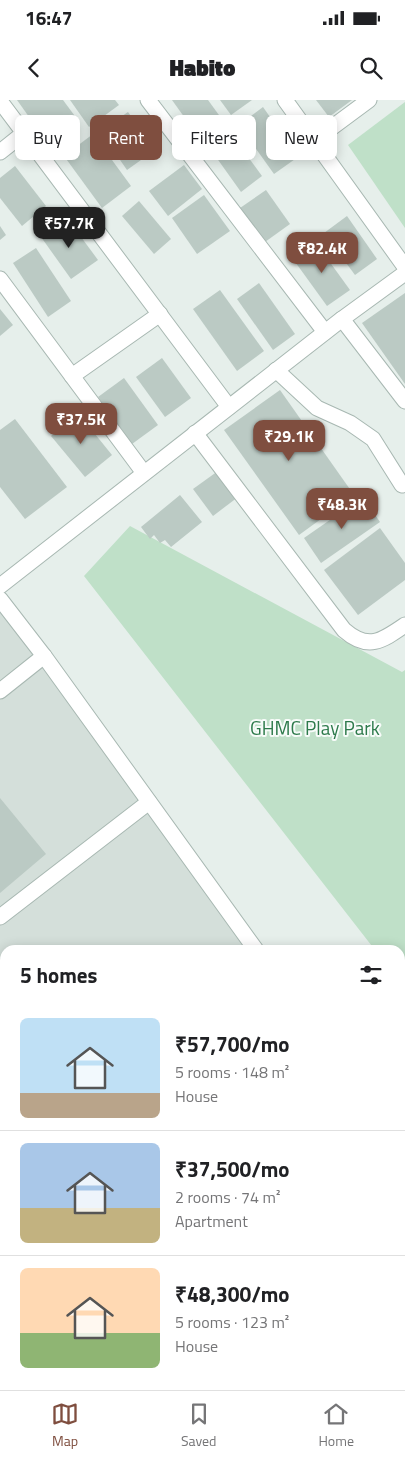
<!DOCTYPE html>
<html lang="en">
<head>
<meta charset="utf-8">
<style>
	:root { --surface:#fff; --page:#f6f6f6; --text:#202124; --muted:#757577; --line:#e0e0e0; --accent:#7f4e3f }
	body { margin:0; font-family:"Titillium Web",sans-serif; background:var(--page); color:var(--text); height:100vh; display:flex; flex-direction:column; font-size:19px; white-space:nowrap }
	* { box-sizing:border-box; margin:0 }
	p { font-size:16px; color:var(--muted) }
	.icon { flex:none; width:28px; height:28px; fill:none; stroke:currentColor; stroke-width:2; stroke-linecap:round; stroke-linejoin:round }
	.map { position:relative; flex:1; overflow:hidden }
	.details { position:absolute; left:0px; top:845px; width:405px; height:445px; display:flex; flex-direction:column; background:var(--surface); border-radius:15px 15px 0 0; box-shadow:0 2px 12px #0003 }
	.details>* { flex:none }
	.hud { position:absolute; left:15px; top:15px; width:375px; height:45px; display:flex; gap:10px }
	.price { position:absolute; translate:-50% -42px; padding:0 11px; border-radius:10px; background:var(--accent); color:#fff; font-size:16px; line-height:32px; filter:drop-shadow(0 1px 2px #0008) }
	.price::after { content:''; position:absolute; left:50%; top:30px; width:15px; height:11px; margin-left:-8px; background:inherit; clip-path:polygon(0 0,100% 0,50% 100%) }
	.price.selected { background:#222; color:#fff }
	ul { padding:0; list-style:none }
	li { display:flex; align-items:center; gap:15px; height:125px; padding:0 20px }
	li+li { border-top:1px solid var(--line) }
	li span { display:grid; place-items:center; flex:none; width:140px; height:100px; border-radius:8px; color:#555 }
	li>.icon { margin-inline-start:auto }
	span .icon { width:60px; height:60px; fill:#fffc; stroke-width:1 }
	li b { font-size:21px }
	h2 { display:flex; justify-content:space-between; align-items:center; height:60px; padding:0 20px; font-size:21px }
	.tag { padding:0 18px; border-radius:8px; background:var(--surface); box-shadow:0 2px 12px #0003; font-size:18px; line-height:45px }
	.tag.selected { background:var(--accent); color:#fff }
	.status { display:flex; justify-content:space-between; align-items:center; height:35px; padding:0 25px; background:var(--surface); direction:ltr }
	.status svg { height:14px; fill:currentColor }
	header { display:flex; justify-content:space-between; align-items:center; height:65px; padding:0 20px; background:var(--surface); font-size:22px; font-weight:800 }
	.tab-bar { display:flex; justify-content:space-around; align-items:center; height:70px; border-top:1px solid var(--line); background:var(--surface); font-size:14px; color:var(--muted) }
	.tab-bar a { display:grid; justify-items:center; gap:2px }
	.tab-bar .selected { color:var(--accent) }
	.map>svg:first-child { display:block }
	.built { fill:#d4dfda }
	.green { fill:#bfe0c8 }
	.building { fill:#bbcac4 }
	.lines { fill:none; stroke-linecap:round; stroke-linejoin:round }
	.minor-casing { stroke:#a8b8b2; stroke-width:17 }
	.minor { stroke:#fff; stroke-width:15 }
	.labels { text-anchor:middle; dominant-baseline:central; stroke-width:4; stroke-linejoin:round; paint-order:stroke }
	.park-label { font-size:19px; fill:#2d7a4b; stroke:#f7fbf9 }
</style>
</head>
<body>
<div class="status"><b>16:47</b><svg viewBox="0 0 49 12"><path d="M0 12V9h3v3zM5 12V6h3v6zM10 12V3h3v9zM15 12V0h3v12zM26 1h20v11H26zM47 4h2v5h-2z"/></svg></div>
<header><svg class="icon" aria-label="back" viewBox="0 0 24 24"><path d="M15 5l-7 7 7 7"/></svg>Habito<svg class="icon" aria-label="search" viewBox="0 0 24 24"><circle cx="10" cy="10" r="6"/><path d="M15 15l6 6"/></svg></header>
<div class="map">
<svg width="405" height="1290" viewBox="0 0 405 1290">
	<rect width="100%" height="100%" fill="#e6efeb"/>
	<g class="built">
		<path d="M0 500 253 850H5V1285H262L258 1290H0Z"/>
		<path d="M400 1054 405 1061V1092L400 1099Z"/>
	</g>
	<g class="green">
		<path d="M405 2V128L348 45Z"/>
		<path d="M130 426 402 572 405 570V888L400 882V850H375L84 476Z"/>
	</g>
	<g class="building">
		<path d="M17 0H63L80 23 49 45Z"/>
		<path d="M70 0H115L119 5 89 27Z"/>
		<path d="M172 0H208L224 22 200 39Z"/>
		<path d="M220 0H252L231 15Z"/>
		<path d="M316 0H352L329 17Z"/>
		<path d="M263 7 298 57 274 74 239 25Z"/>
		<path d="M128 12 155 50 127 70 100 31Z"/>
		<path d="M93 34 131 86 102 108 64 56Z"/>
		<path d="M232 35 262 76 241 92 211 50Z"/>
		<path d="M184 65 202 89 168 116 149 91Z"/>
		<path d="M15 66 46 106 22 126 0 98V78Z"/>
		<path d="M266 90 290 124 265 142 240 108Z"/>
		<path d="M204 95 230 131 197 154 172 118Z"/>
		<path d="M139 101 171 139 154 154 122 116Z"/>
		<path d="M347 116 377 159 355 175 324 133Z"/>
		<path d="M67 118 98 160 71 179 41 137Z"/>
		<path d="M0 126 6 135 0 140Z"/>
		<path d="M316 143 350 190 327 206 293 159Z"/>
		<path d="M36 148 71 201 48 217 13 163Z"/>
		<path d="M259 183 295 234 273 250 237 199Z"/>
		<path d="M220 190 264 251 237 271 193 209Z"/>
		<path d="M405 193V284L362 223Z"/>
		<path d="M0 209 13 225 0 236Z"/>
		<path d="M162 258 191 298 165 317 136 277Z"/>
		<path d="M124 278 158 325 132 344 98 297Z"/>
		<path d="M280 290 354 395 299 435 224 330Z"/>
		<path d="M78 313 112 355 85 377 51 336Z"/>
		<path d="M15 319 67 387 25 419 0 387V330Z"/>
		<path d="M218 371 238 397 213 416 193 389Z"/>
		<path d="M180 395 202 422 171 447 165 440 160 443 154 435 150 439 141 427Z"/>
		<path d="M363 397 380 422 321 463 304 438Z"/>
		<path d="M380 428 405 463V480L358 515 324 470Z"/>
		<path d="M0 698 46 754 0 793Z"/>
		<path d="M5 855V898L0 892V859Z"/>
		<path d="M5 924V964L0 957V928Z"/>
		<path d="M0 1122 5 1128V1167L0 1160Z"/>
		<path d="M5 1219V1244L0 1238V1222Z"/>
		<path d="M142 1285H215L209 1290H147Z"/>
	</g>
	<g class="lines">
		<g class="minor-casing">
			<g id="minor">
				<path d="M148 0 325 232"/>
				<path d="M285 0 405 167"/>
				<path d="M0 1 229 307"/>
				<path d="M315 40 369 0"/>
				<path d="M0 52 24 33"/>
				<path d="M0 179 144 373"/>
				<path d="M342 219 405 301"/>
				<path d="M276 270 317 308 350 323 373 339 402 385"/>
				<path d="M72 276 160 214"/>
				<path d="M195 333 344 530C368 551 382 541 405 525"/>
				<path d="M0 486 342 219 405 173"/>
				<path d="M0 499 44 556 256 850"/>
				<path d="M0 591 44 556"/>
				<path d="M0 817 149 702"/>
				<path d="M400 993 405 992"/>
				<path d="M0 1042 5 1038"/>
				<path d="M0 1280 5 1276"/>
				<path d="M31 1285 39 1290"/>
				<path d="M248 1290 250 1285"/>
				<path d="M327 1290 329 1285"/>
			</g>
		</g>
		<use href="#minor" class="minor"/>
	</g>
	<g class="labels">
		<g class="park-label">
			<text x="315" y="627">GHMC Play Park</text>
		</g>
	</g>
</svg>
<b class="price selected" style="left:69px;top:149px">₹57.7K</b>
<b class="price" style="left:322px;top:174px">₹82.4K</b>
<b class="price" style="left:81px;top:345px">₹37.5K</b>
<b class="price" style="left:289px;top:362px">₹29.1K</b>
<b class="price" style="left:342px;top:430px">₹48.3K</b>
<div class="hud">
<a class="tag">Buy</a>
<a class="tag selected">Rent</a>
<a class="tag">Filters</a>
<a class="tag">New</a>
</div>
<section class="details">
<h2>5 homes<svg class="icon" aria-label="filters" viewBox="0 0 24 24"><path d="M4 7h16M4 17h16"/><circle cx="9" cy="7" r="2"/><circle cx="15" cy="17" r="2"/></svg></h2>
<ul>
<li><span style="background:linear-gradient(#bfe0f5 75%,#b9a48a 0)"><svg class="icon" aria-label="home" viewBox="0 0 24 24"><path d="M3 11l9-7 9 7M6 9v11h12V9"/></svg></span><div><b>₹57,700/mo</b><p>5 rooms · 148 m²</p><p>House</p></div></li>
<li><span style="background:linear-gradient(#a9c7e8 65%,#c2b280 0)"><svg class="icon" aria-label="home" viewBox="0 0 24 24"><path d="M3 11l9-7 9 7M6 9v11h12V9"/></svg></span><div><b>₹37,500/mo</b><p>2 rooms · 74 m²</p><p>Apartment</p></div></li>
<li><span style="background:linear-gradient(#ffd9b3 65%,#8fb573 0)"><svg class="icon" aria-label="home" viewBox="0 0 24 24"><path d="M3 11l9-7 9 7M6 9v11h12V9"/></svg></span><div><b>₹48,300/mo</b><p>5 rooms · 123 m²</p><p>House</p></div></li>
</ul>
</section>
</div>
<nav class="tab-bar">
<a class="selected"><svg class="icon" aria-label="map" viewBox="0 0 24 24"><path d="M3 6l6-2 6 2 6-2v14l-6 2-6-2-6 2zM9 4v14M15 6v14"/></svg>Map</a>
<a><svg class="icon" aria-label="saved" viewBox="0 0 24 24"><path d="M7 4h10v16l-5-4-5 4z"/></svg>Saved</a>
<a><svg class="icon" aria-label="home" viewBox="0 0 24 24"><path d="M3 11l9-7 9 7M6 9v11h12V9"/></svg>Home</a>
</nav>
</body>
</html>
